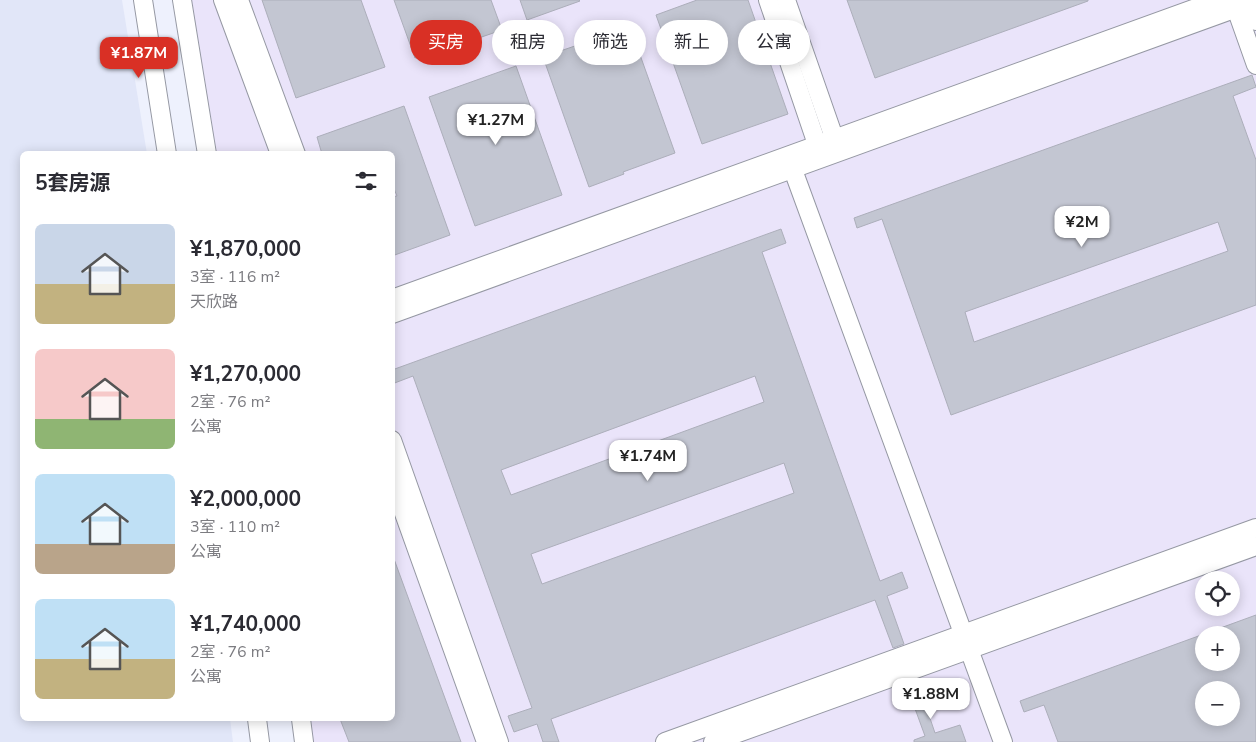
<!DOCTYPE html>
<html lang="zh">
<head>
<meta charset="utf-8">
<style>
	:root { --surface:#fff; --page:#f7f7f7; --text:#2b2b33; --muted:#7c7c81; --accent:#d93025 }
	body { margin:0; font-family:"Nunito Sans","Noto Sans SC",sans-serif; background:var(--page); color:var(--text); height:100vh; display:flex; flex-direction:column; font-size:19px; white-space:nowrap }
	* { box-sizing:border-box; margin:0 }
	p { font-size:16px; color:var(--muted) }
	.icon { flex:none; width:28px; height:28px; fill:none; stroke:currentColor; stroke-width:2; stroke-linecap:round; stroke-linejoin:round }
	.map { position:relative; flex:1; overflow:hidden }
	.sheet { position:absolute; left:20px; top:151px; width:375px; height:570px; display:flex; flex-direction:column; background:var(--surface); border-radius:8px; box-shadow:0 2px 12px #0003 }
	.sheet>* { flex:none }
	.hud { position:absolute; left:410px; top:20px; width:475px; height:45px; display:flex; gap:10px }
	.controls { position:absolute; left:1195px; top:571px; display:grid; gap:10px }
	.controls a { display:grid; place-items:center; width:45px; height:45px; border-radius:50%; background:var(--surface); box-shadow:0 2px 12px #0003; font-size:25px }
	.price { position:absolute; translate:-50% -42px; padding:0 11px; border-radius:10px; background:#fff; color:#222; font-size:16px; line-height:32px; filter:drop-shadow(0 1px 2px #0008) }
	.price::after { content:''; position:absolute; left:50%; top:30px; width:15px; height:11px; margin-left:-8px; background:inherit; clip-path:polygon(0 0,100% 0,50% 100%) }
	.price.current { background:var(--accent); color:#fff }
	ul { padding:0; list-style:none }
	li { display:flex; align-items:center; gap:15px; height:125px; padding:0 15px }
	li span { display:grid; place-items:center; flex:none; width:140px; height:100px; border-radius:8px; color:#555 }
	li>.icon { margin-inline-start:auto }
	span .icon { width:60px; height:60px; fill:#fffc; stroke-width:1 }
	li b { font-size:21px }
	h2 { display:flex; justify-content:space-between; align-items:center; height:60px; padding:0 15px; font-size:21px }
	.pill { padding:0 18px; border-radius:22px; background:var(--surface); box-shadow:0 2px 12px #0003; font-size:18px; line-height:45px }
	.pill.current { background:var(--accent); color:#fff }
	.map>svg:first-child { display:block }
	.built { fill:#e1e6f8 }
	.industrial { fill:#eae4fa; fill-rule:evenodd }
	.building { fill:#c3c6d2; stroke:#acaeba; fill-rule:evenodd }
	.lines { fill:none; stroke-linecap:round; stroke-linejoin:round }
	.minor-casing { stroke:#9598a3; stroke-width:20 }
	.minor { stroke:#fff; stroke-width:18 }
</style>
</head>
<body>
<div class="map">
<svg width="1256" height="742" viewBox="0 0 1256 742">
	<rect width="100%" height="100%" fill="#eef1fd"/>
	<path class="built" d="M0 0H122L147 154H22V719H230L233 742H0Z"/>
	<path class="industrial" d="M175 0H1256V742H298L294 719H392V154H201ZM1204 580H1231V608H1204ZM1204 635H1231V662H1204ZM1204 690H1231V718H1204Z"/>
	<g class="building">
		<path d="M262 0H361L385 67 296 98Z"/>
		<path d="M394 0H491L502 30 467 42 466 40 415 58Z"/>
		<path d="M520 0H579L580 1 527 20Z"/>
		<path d="M697 0H748L788 114 702 144 656 15Z"/>
		<path d="M847 0H1088V1L875 78Z"/>
		<path d="M629 24 675 153 623 172 624 174 589 187 543 57 595 39 594 36Z"/>
		<path d="M516 66 562 195 475 226 429 97Z"/>
		<path d="M1252 75 1256 87 1233 96 1256 160V305L951 415 882 219 857 228 854 218ZM1218 222 1228 251 974 342 965 312Z"/>
		<path d="M404 106 450 235 392 256V197L397 196 392 184V154H322L317 137Z"/>
		<path d="M781 229 786 243 762 252 880 581 902 572 908 588 887 596 904 644 893 648 875 600 551 719 559 742H543L537 724 514 732 508 716 532 708 413 376 392 384V370ZM755 376 764 402 511 495 501 470ZM784 463 794 493 542 584 531 554Z"/>
		<path d="M392 559H394L461 742H349L340 719H392Z"/>
		<path d="M1256 615V742H1058L1044 705 1024 712 1020 701 1204 634V662H1231V635H1204V634ZM1204 690H1231V718H1204Z"/>
		<path d="M917 680 935 733 960 725 966 742H914V740L925 736 906 684Z"/>
	</g>
	<g class="lines">
		<g class="minor-casing">
			<g id="minor">
				<path d="M143 0 167 154"/>
				<path d="M182 0 207 154"/>
				<path d="M223 0 280 154"/>
				<path d="M239 0 296 154"/>
				<path d="M768 0 821 156"/>
				<path d="M786 0 838 149"/>
				<path d="M1233 0 1256 65"/>
				<path d="M1249 0 1256 21"/>
				<path d="M789 159 1003 742"/>
				<path d="M392 299 1218 0"/>
				<path d="M392 314 1256 1"/>
				<path d="M392 440 499 742"/>
				<path d="M392 480 486 742"/>
				<path d="M257 719 260 742"/>
				<path d="M301 719 304 742"/>
				<path d="M665 742 1256 528"/>
				<path d="M713 742 1256 546"/>
			</g>
		</g>
		<use href="#minor" class="minor"/>
	</g>
</svg>
<div class="controls">
<a><svg class="icon" aria-label="locate" viewBox="0 0 24 24"><circle cx="12" cy="12" r="6"/><path d="M12 2v4M12 18v4M2 12h4M18 12h4"/></svg></a>
<a>+</a>
<a>−</a>
</div>
<b class="price current" style="left:139px;top:79px">¥1.87M</b>
<b class="price" style="left:496px;top:146px">¥1.27M</b>
<b class="price" style="left:1082px;top:248px">¥2M</b>
<b class="price" style="left:648px;top:482px">¥1.74M</b>
<b class="price" style="left:931px;top:720px">¥1.88M</b>
<div class="hud">
<a class="pill current">买房</a>
<a class="pill">租房</a>
<a class="pill">筛选</a>
<a class="pill">新上</a>
<a class="pill">公寓</a>
</div>
<section class="sheet">
<h2>5套房源<svg class="icon" aria-label="filters" viewBox="0 0 24 24"><path d="M4 7h16M4 17h16"/><circle cx="9" cy="7" r="2"/><circle cx="15" cy="17" r="2"/></svg></h2>
<ul>
<li><span style="background:linear-gradient(#c9d6e8 60%,#c2b280 0)"><svg class="icon" aria-label="home" viewBox="0 0 24 24"><path d="M3 11l9-7 9 7M6 9v11h12V9"/></svg></span><div><b>¥1,870,000</b><p>3室 · 116 m²</p><p>天欣路</p></div></li>
<li><span style="background:linear-gradient(#f6c9c9 70%,#8fb573 0)"><svg class="icon" aria-label="home" viewBox="0 0 24 24"><path d="M3 11l9-7 9 7M6 9v11h12V9"/></svg></span><div><b>¥1,270,000</b><p>2室 · 76 m²</p><p>公寓</p></div></li>
<li><span style="background:linear-gradient(#bfe0f5 70%,#b9a48a 0)"><svg class="icon" aria-label="home" viewBox="0 0 24 24"><path d="M3 11l9-7 9 7M6 9v11h12V9"/></svg></span><div><b>¥2,000,000</b><p>3室 · 110 m²</p><p>公寓</p></div></li>
<li><span style="background:linear-gradient(#bfe0f5 60%,#c2b280 0)"><svg class="icon" aria-label="home" viewBox="0 0 24 24"><path d="M3 11l9-7 9 7M6 9v11h12V9"/></svg></span><div><b>¥1,740,000</b><p>2室 · 76 m²</p><p>公寓</p></div></li>
</ul>
</section>
</div>
</body>
</html>
